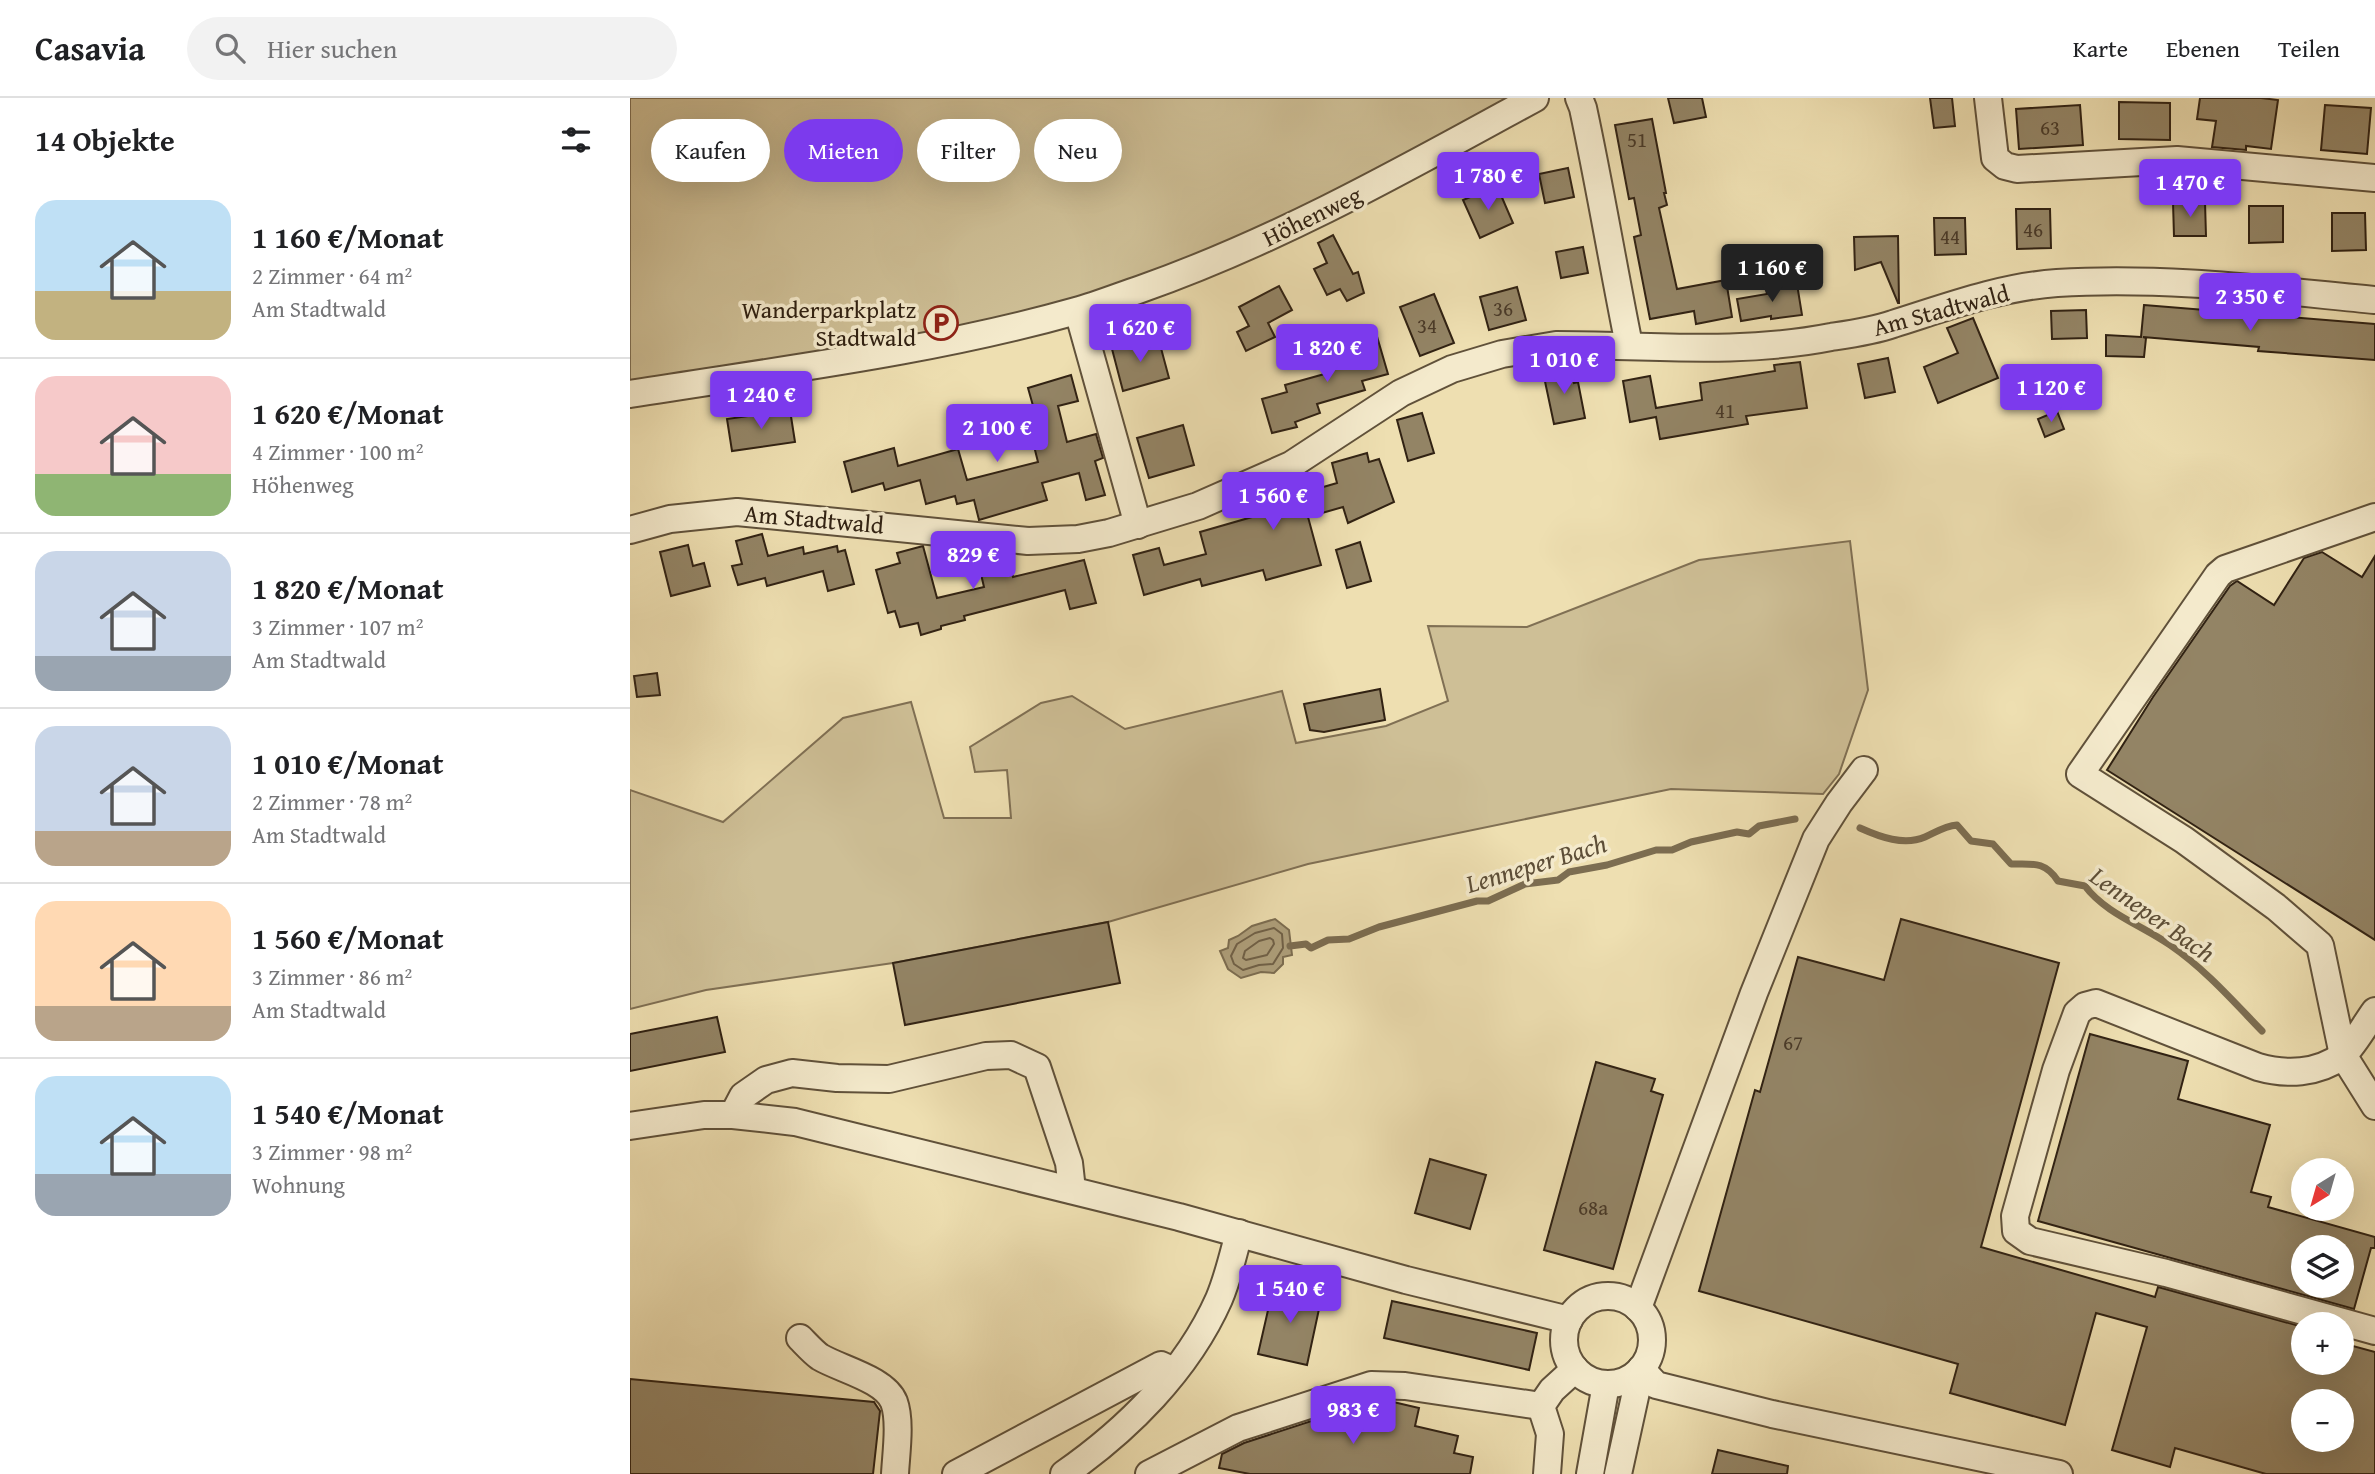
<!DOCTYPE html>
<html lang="de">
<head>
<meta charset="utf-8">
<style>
	:root { --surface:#fff; --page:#f2f2f2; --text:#202124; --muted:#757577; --line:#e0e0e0; --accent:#7c3aed }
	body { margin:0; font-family:"Gentium Book Plus",serif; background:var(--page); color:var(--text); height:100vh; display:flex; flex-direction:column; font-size:26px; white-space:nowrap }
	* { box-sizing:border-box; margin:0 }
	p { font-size:23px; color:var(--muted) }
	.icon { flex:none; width:38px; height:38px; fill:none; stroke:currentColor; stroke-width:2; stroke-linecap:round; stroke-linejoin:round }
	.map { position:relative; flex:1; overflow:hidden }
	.details { display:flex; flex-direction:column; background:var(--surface); width:630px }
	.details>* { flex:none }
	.top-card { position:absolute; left:21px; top:21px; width:665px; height:63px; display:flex; gap:14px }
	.needle { width:46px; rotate:217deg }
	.controls { position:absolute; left:1661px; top:1060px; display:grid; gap:14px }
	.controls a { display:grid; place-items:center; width:63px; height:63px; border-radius:50%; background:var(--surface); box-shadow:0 7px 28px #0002; font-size:35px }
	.price { position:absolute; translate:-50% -60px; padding:0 16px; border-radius:7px; background:var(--accent); color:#fff; font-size:23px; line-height:46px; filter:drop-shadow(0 2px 4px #0008) }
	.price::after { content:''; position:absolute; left:50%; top:42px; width:21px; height:16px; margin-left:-10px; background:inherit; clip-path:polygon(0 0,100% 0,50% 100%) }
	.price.current { background:#222; color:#fff }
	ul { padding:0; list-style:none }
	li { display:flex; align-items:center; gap:21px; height:175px; padding:0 35px }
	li+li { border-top:2px solid var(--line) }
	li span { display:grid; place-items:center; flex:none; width:196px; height:140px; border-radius:21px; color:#555 }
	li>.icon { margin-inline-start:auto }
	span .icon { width:84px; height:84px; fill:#fffc; stroke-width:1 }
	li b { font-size:30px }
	h2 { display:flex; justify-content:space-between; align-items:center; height:84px; padding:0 35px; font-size:30px }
	.pill { padding:0 24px; border-radius:32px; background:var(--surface); box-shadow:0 7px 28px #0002; font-size:24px; line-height:63px }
	.pill.current { background:var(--accent); color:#fff }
	header { display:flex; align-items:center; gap:42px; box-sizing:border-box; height:98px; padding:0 35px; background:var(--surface); border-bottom:2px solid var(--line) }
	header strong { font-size:33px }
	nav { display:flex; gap:38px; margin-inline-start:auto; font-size:24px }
	.search { width:490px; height:63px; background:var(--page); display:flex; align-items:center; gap:18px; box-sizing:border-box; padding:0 24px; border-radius:38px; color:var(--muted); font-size:26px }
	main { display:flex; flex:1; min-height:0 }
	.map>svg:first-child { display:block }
	.green { fill:#cebf96; stroke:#807054; stroke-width:2 }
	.water { fill:#ae9f7b; stroke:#7c6d51; stroke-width:2 }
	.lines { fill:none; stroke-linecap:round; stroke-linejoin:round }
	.shore { stroke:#706047; stroke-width:2 }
	.stream { stroke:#7c6d51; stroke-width:7 }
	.building { fill:#938465; stroke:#312213; stroke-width:2; fill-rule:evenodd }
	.minor-casing { stroke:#60513a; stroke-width:30 }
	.minor { stroke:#f4eacc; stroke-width:26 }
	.labels { text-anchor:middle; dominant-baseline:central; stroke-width:7; stroke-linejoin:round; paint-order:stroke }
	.number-label { font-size:21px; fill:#4a3a28 }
	.street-label { font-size:24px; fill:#312213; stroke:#f4eacc }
	.poi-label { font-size:24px; fill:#312213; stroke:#f4eacc; text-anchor:end }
	.water-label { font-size:26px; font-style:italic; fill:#5d4e37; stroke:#f4eacc }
</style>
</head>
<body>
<header>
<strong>Casavia</strong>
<div class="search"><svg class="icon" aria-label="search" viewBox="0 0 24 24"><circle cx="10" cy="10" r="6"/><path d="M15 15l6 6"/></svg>Hier suchen</div>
<nav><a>Karte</a><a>Ebenen</a><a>Teilen</a></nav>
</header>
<main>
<section class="details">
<h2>14 Objekte<svg class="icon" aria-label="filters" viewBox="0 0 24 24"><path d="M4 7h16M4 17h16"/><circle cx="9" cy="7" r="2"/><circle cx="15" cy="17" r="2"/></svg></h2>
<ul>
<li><span style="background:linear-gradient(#bfe0f5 65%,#c2b280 0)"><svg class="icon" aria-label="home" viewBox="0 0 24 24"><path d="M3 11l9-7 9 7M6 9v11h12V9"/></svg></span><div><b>1 160 €/Monat</b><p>2 Zimmer · 64 m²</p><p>Am Stadtwald</p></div></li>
<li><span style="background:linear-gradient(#f6c9c9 70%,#8fb573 0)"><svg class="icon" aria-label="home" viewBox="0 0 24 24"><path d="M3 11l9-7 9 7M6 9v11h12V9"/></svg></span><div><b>1 620 €/Monat</b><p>4 Zimmer · 100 m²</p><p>Höhenweg</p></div></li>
<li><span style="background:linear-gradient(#c9d6e8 75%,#9aa5b1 0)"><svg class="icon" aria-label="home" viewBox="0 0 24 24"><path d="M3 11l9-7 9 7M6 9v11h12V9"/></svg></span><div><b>1 820 €/Monat</b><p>3 Zimmer · 107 m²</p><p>Am Stadtwald</p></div></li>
<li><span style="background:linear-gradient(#c9d6e8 75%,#b9a48a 0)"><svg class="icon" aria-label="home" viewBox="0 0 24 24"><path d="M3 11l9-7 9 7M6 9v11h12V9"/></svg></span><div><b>1 010 €/Monat</b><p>2 Zimmer · 78 m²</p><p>Am Stadtwald</p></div></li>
<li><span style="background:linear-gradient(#ffd9b3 75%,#b9a48a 0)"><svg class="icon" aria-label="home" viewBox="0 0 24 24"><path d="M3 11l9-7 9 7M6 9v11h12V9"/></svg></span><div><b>1 560 €/Monat</b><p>3 Zimmer · 86 m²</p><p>Am Stadtwald</p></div></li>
<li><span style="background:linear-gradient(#bfe0f5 70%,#9aa5b1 0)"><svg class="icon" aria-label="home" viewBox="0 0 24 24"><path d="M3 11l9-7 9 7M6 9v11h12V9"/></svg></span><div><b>1 540 €/Monat</b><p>3 Zimmer · 98 m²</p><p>Wohnung</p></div></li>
</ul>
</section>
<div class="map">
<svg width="1745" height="1376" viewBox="0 0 1745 1376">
	<rect width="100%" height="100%" fill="#eedfb1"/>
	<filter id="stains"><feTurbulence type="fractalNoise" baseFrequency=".00286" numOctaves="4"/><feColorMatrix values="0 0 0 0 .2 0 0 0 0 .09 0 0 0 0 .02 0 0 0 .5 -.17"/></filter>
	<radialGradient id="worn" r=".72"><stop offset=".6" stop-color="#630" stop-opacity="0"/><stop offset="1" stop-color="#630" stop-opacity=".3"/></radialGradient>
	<g class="green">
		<path d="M0 0H905L726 97 448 213 0 296Z"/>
		<path d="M1220 443 1238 592 1209 676 1193 696 1041 691 678 766 478 824 263 865 76 892 0 911V692L93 724 213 620 281 604 314 720H381L377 672 345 674 340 649 411 605 442 598 495 631 652 593 666 645 756 628 818 603 798 528 897 529 1069 462Z"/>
	</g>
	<path class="water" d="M645 821 659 832 662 857 653 859V866L644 875 631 874 611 880 598 871 590 853 598 850 599 842 608 838 622 828Z"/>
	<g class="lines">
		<g class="shore">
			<path d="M644 830 652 836 653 850 643 866 629 867 613 872 604 866 601 858 607 846 625 835Z"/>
			<path d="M640 840 643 842 644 846 637 857 616 862 613 860 615 853 629 843Z"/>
		</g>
		<g class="stream">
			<path d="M1230 730C1250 739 1274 748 1295 739 1306 734 1315 728 1327 727L1341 743 1363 746 1381 766C1403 766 1415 763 1428 783L1455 788C1475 815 1513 828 1540 847 1575 871 1603 903 1632 933"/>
			<path d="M660 848 676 846 681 850 698 842 719 841 749 829 847 803H858L895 786 928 782 939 774 977 767 1026 752H1042L1061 744 1107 734 1119 736 1129 728 1165 721"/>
		</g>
	</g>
	<g class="building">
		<path d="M1038 0H1072L1076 19 1044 25Z"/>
		<path d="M1300 0H1322L1325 28 1304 30Z"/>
		<path d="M1570 0H1631L1648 2 1641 51 1616 48V52L1582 49 1586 23 1567 21Z"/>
		<path d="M1489 4 1540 5V42L1489 41Z"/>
		<path d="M1450 7 1453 47 1389 51 1386 11Z"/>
		<path d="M1695 7 1741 10 1737 56 1691 52Z"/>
		<path d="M1022 21 1036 95H1034L1037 107 1029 110 1047 191 1096 182 1102 219 1066 226 1064 213 1020 221 1004 139 1011 137 1004 100 999 101 985 27Z"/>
		<path d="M938 70 944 99 915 105 909 76Z"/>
		<path d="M867 88 883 125 850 140 833 102Z"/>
		<path d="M1543 104H1575L1576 138H1544Z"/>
		<path d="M1619 108H1653V144L1619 145Z"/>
		<path d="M1386 111H1420L1421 150 1387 151Z"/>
		<path d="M1702 115H1735L1736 152 1702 153Z"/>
		<path d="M1304 120H1335L1336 156 1305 157Z"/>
		<path d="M703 137 723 176 728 174 734 195 717 203 710 191 697 197 684 171 697 165 688 145Z"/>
		<path d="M1268 138 1269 205H1268L1251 164 1225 172 1224 139Z"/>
		<path d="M953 149 958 175 931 180 926 154Z"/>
		<path d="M1167 186 1172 217 1141 221V218L1111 223 1107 201 1137 196 1136 191Z"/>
		<path d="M649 188 662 212 638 225 645 239 616 253 607 234 619 228 609 209Z"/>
		<path d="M887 189 896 222 859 232 850 199Z"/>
		<path d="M804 196 824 245 790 258 770 209Z"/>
		<path d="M1514 207 1745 226V262L1628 253 1629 249 1513 239 1516 240 1514 259 1476 258V237L1511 239Z"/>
		<path d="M1456 212 1457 240 1422 241 1421 213Z"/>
		<path d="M1343 220 1368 280 1308 305 1294 269 1328 255 1317 230Z"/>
		<path d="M746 235 758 276 732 283 735 292 687 306 690 315 665 324 667 329 642 335 632 301 657 294 655 287 698 275 694 262 723 253 719 242Z"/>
		<path d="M528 239 539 280 493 293 482 251Z"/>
		<path d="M1258 260 1265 294 1235 300 1228 266Z"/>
		<path d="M1170 264 1177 310 1116 318 1118 326 1030 341 1026 319 1000 324 993 283 1020 278 1026 310 1072 302 1070 285 1145 273 1144 267Z"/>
		<path d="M940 268 944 285 948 284 955 320 924 326 913 274Z"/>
		<path d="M441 277 448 303 428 308 437 344 466 336 473 360 465 363 475 397 456 402 449 375 412 385 417 402 349 422 344 402 327 406 325 398 296 406 290 382 255 392 253 385 222 394 214 364 264 350 268 368 328 351 337 382 408 364 398 324 407 322 398 290Z"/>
		<path d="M160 312 165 344 102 353 97 321Z"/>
		<path d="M1427 313 1434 331 1415 339 1408 321Z"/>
		<path d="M792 315 804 355 778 363 767 322Z"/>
		<path d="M553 327 564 367 519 380 507 340Z"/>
		<path d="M737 355 739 364 749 361 764 404 718 425 713 409 678 419 691 467 636 482 633 472 572 488 570 481 514 497 503 457 529 450 534 467 576 456 570 434 629 417 625 406 666 395V397L707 385 702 365Z"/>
		<path d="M132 436 138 458 173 449 174 456 207 448 208 454 215 452 224 486 198 493 193 473 137 488 135 480 108 487 102 468 112 466 106 443Z"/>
		<path d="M730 444 741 483 717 490 706 452Z"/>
		<path d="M58 447 63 468 74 465 80 488 41 498 30 454Z"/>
		<path d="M293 448 307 500 354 489 350 472 379 465 383 479 454 462 466 505 440 511 435 492 334 518 335 522 311 528V531L291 537 288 525 270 529 265 513 258 515 246 472 270 465 267 455Z"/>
		<path d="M1692 454 1732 479 1745 458V842L1477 672 1523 599 1600 488 1607 483 1644 507 1674 460Z"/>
		<path d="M27 575 30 597 7 599 4 578Z"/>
		<path d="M750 591 755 622 694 634 680 632 674 606Z"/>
		<path d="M1271 821 1429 865 1351 1149 1525 1199 1528 1189 1673 1229V1265H1712V1245L1745 1254V1376H1636L1545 1350 1540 1369 1482 1352 1517 1229 1466 1215 1435 1327 1320 1295 1328 1266 1069 1193 1125 992 1130 994 1168 859 1254 882ZM1673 1304H1712V1342H1673Z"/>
		<path d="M478 824 490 885 275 927 263 865Z"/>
		<path d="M87 919 95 954 0 973V936Z"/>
		<path d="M1460 936 1558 963 1548 1001 1640 1027 1621 1094 1641 1099 1638 1109 1745 1139V1150H1741L1724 1211 1408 1123ZM1673 1150H1712V1188H1673Z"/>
		<path d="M966 964 1025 981 1021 993 1033 997 983 1171 914 1152Z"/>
		<path d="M800 1061 856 1077 840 1131 785 1115Z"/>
		<path d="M644 1186 692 1197 677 1267 628 1256Z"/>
		<path d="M762 1203 907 1235 899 1272 754 1240Z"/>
		<path d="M0 1281 244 1304 250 1313 243 1376H0Z"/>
		<path d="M743 1303H759L789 1310 785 1328 828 1338 824 1355 843 1359 840 1376H620L589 1370 592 1356 614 1345Z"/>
		<path d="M1088 1352 1158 1368 1157 1376H1082Z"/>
	</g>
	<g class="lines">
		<g class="minor-casing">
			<g id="minor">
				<path d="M949 0 953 10C970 89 983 168 999 247"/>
				<path d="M1358 0 1365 60 1375 68 1387 71 1547 62 1745 80"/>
				<path d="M448 213 508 427"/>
				<path d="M0 296C149 272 301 254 446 213 468 207 490 198 511 191 650 142 777 70 905 0"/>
				<path d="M1745 419 1595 471 1588 477 1450 676 1554 742 1646 809 1690 847 1713 957 1745 1008"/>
				<path d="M0 432 40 421 107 414 398 443 448 441 479 435 568 408 661 367 771 295 822 271 872 256 926 247C1017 247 1110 257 1201 239 1221 236 1243 233 1263 226 1317 209 1370 189 1427 185 1533 178 1640 192 1745 202"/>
				<path d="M1745 913C1736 925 1723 949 1712 958 1687 976 1656 977 1628 969L1466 905 1455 908 1447 915 1426 972 1385 1118 1386 1133 1400 1143 1536 1175 1745 1233"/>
				<path d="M103 1017 113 998 136 982 162 975 207 980 259 981 356 958 381 957 407 969 439 1065 442 1092"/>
				<path d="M0 1028 74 1017H103L165 1024 549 1119 776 1182 939 1222"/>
				<circle cx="978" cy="1242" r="44"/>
				<path d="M1008 1210 1124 895 1186 741 1209 705 1234 672"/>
				<path d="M170 1240C176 1246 183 1254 190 1259 210 1271 255 1281 264 1304 271 1323 266 1356 265 1376"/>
				<path d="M1011 1271 1026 1287 1142 1316 1429 1376"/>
				<path d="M326 1376 531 1267 544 1273"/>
				<path d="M434 1376C497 1332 557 1273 589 1201 598 1180 603 1157 609 1135"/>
				<path d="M519 1376 608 1330 741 1287 775 1288 911 1308"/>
				<path d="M917 1376 920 1336 911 1308 922 1292 945 1271"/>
				<path d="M960 1376 976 1286"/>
				<path d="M988 1376 1011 1271"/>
			</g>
		</g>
		<use href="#minor" class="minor"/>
	</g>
	<defs>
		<g id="parking-ring" transform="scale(1.75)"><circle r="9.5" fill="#f4eacc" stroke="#8f2418" stroke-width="1.5"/><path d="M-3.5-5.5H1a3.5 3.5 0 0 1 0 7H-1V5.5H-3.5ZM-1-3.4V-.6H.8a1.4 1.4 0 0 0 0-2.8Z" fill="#8f2418"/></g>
	</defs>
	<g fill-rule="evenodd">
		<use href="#parking-ring" x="311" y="225"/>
	</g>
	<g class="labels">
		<g class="number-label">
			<text x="1420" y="29">63</text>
			<text x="1007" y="41">51</text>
			<text x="1403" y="131">46</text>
			<text x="1320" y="138">44</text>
			<text x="873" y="210">36</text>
			<text x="797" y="227">34</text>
			<text x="1095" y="312">41</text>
			<text x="1163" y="944">67</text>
			<text x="963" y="1109">68a</text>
		</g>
		<g class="street-label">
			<text transform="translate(682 118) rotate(-26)">Höhenweg</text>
			<text transform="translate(1311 212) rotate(-15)">Am Stadtwald</text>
			<text transform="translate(184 421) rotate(5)">Am Stadtwald</text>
		</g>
		<g class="poi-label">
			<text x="286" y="211">Wanderparkplatz<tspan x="286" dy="28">Stadtwald</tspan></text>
		</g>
		<g class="water-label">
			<text transform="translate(906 765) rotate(-17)">Lenneper Bach</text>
			<text transform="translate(1523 816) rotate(35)">Lenneper Bach</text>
		</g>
	</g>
	<rect width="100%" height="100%" filter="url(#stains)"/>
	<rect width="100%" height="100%" fill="url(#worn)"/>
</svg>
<div class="controls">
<a><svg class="needle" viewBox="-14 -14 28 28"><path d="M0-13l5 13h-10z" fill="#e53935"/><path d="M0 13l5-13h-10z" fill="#757577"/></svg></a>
<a><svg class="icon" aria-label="layers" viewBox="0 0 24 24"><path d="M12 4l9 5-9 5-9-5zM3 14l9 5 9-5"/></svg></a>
<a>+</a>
<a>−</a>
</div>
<b class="price" style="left:858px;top:114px">1 780 €</b>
<b class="price" style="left:1560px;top:121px">1 470 €</b>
<b class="price current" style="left:1142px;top:206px">1 160 €</b>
<b class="price" style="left:1620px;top:235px">2 350 €</b>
<b class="price" style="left:510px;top:266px">1 620 €</b>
<b class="price" style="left:697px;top:286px">1 820 €</b>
<b class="price" style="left:934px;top:298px">1 010 €</b>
<b class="price" style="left:1421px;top:326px">1 120 €</b>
<b class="price" style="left:131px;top:333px">1 240 €</b>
<b class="price" style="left:367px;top:366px">2 100 €</b>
<b class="price" style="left:643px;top:434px">1 560 €</b>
<b class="price" style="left:343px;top:493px">829 €</b>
<b class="price" style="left:660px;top:1227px">1 540 €</b>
<b class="price" style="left:723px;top:1348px">983 €</b>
<div class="top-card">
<a class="pill">Kaufen</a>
<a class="pill current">Mieten</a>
<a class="pill">Filter</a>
<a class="pill">Neu</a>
</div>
</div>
</main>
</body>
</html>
